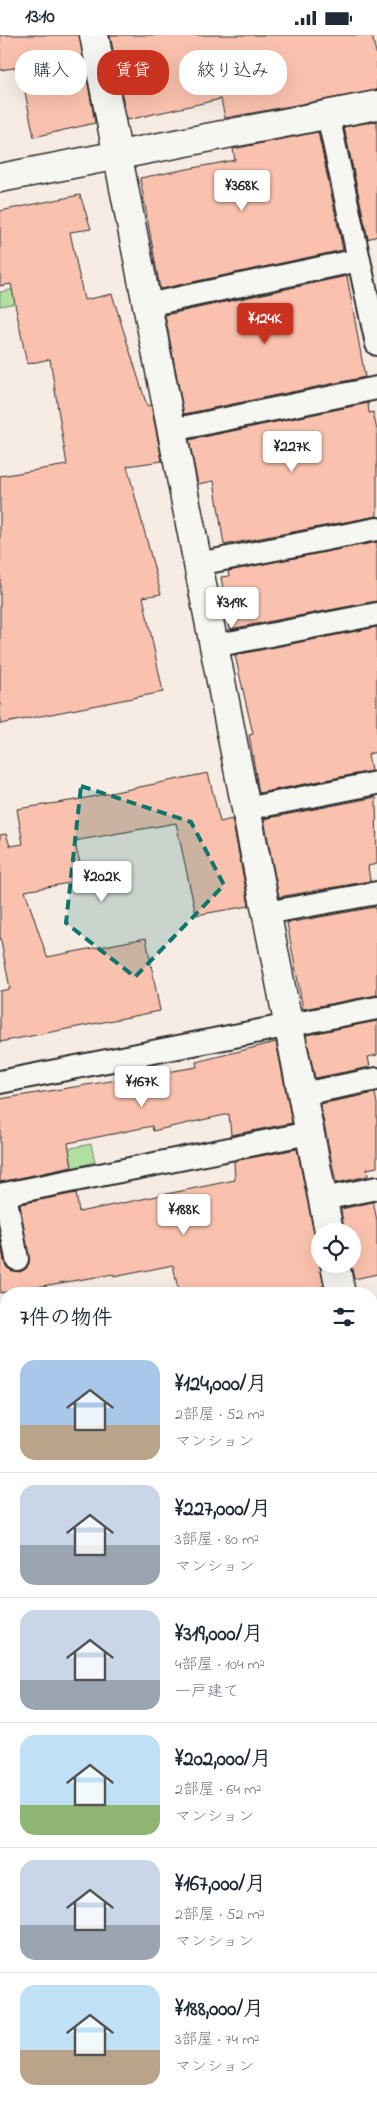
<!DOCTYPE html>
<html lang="ja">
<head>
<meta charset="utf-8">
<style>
	:root { --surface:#fff; --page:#f2f2f3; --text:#1f2937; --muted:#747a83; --line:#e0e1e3; --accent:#c8321e }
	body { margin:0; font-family:"Indie Flower","Klee One",sans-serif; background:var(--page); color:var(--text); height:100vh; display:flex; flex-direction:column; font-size:19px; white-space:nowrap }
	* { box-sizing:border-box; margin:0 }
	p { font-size:16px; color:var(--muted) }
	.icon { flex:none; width:28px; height:28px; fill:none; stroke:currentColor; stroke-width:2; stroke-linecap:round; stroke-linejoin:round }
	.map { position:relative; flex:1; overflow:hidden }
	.panel { position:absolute; left:0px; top:1252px; width:378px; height:821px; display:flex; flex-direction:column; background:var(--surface); border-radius:20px 20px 0 0; box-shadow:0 5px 20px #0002 }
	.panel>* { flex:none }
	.guide { position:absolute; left:15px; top:15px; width:348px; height:45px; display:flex; gap:10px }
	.fabs { position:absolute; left:311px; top:1188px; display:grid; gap:10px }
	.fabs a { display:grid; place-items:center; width:50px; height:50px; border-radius:50%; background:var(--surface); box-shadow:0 5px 20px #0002; font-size:25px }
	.price { position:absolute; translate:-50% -42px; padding:0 11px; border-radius:5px; background:#fff; color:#222; font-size:16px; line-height:32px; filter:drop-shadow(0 1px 2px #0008) }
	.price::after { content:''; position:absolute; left:50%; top:30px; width:15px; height:11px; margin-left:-8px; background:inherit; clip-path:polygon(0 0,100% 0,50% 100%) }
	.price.active { background:var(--accent); color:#fff }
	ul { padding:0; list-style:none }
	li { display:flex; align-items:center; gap:15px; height:125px; padding:0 20px }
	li+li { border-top:1px solid var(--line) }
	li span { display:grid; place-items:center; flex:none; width:140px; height:100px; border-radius:15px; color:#555 }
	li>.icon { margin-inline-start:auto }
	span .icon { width:60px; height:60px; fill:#fffc; stroke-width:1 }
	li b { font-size:21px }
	h2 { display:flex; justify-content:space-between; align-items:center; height:60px; padding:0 20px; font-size:21px }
	.tag { padding:0 18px; border-radius:20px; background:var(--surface); box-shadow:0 5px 20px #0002; font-size:18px; line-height:45px }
	.tag.active { background:var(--accent); color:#fff }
	.status { display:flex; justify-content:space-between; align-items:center; height:35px; padding:0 25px; background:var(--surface); direction:ltr }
	.status svg { height:14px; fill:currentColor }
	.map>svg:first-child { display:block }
	.green { fill:#b0e1a2; stroke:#6e8666 }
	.building { fill:#fac2ae; stroke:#2b2b2b }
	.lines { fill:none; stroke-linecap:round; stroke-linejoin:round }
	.service-casing { stroke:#2b2b2b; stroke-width:26 }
	.minor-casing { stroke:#2b2b2b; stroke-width:31 }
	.tertiary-casing { stroke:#2b2b2b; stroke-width:31 }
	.service { stroke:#f6f6f2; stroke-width:22 }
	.minor { stroke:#f6f6f2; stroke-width:28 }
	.tertiary { stroke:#f6f6f2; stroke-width:28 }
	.marked { fill:#0f766e; fill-opacity:0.2; stroke:#0f766e; stroke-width:4; stroke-dasharray:10 6; stroke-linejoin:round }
</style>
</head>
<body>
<div class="status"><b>13:10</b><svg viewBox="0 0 49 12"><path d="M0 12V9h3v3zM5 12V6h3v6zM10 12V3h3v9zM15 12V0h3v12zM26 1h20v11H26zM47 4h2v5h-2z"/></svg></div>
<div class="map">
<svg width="377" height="2073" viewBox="0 0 377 2073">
	<rect width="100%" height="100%" fill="#f7ece4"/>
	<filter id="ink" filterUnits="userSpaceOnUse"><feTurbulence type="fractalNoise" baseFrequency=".02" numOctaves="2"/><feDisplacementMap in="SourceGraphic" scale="10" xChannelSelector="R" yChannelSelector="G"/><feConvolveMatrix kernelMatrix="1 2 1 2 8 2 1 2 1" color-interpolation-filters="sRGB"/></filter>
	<g filter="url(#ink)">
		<g class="green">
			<path d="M74 243 81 257 0 271V257Z"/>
			<path d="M91 1109 95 1127 33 1143 28 1122Z"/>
			<path d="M377 1948V1975L371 1979V1953Z"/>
		</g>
		<g class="building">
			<path d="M0 0H79L95 88 34 102 20 32 0 35Z"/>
			<path d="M110 0H372L377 22V55L225 83 221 64 127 85Z"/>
			<path d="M377 86V201L368 204 344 92Z"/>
			<path d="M318 97 343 215 160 254 140 143 235 125 233 114Z"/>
			<path d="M80 160 91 194 70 197 84 265 112 259 147 371 151 370 162 426 127 431 161 559 143 562 163 657 0 689V441L67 430 50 324 27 329 11 249 0 251V176Z"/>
			<path d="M347 241 365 342 184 379 165 280Z"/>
			<path d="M368 368 369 378 373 377 377 395V481L224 510 214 446 198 449 189 405Z"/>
			<path d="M377 507V566L230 594 221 542 229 541 228 536Z"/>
			<path d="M377 592V717L368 719 371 736 259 758 249 700 253 699 235 620Z"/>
			<path d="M208 738 220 787 232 784 249 871 196 880 176 788 74 806 85 845 25 856 47 922 146 903 160 976 0 1007V956L10 954 0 901V800L6 799 10 811 23 809 17 774 76 765Z"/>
			<path d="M376 762 377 829 368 831 370 846 279 862 264 784Z"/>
			<path d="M375 872 377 882V960L303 974 287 888Z"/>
			<path d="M377 986V1020L368 1022 370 1032 315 1043 306 1000Z"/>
			<path d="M276 1007 292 1088 231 1100 229 1079 153 1096 152 1091 68 1108 72 1132 0 1147V1064L197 1032 196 1027Z"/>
			<path d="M375 1058 377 1069V1132L367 1134 368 1141 336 1148 320 1069Z"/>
			<path d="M297 1114 314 1199 320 1208V1232L324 1251 292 1259H179L173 1230 114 1242V1239L0 1258V1204L4 1226 7 1233 13 1236 20 1237 26 1234 29 1228 20 1169 76 1158 79 1177 235 1145 234 1126Z"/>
			<path d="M373 1167 377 1185V1239L354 1244 351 1229H352V1196H344L341 1174Z"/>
		</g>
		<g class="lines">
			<g class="service-casing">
				<g id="service">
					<path d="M328 80 377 309"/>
					<path d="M147 270 359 225"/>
					<path d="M172 395 377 353"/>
					<path d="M198 529 377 494"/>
					<path d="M214 611 377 579"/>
					<path d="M246 774 377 748"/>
					<path d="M266 878 377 858"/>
					<path d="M0 1047 377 973"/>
					<path d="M302 1059 377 1044"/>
					<path d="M5 1159 17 1224"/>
					<path d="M0 1160 309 1098"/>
					<path d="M323 1164 377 1153"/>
					<path d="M371 1307 377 1306"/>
					<path d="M0 1393 6 1392"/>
					<path d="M240 2073 247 2068"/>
				</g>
			</g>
			<g class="minor-casing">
				<g id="minor">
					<path d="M94 0 329 1196"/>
					<path d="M0 143 377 70"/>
					<path d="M335 1229 341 1259"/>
					<path d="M371 1412 377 1441"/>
					<path d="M371 2042 377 2049"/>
				</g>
			</g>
			<g class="tertiary-casing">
				<g id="tertiary">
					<path d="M371 1683 377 1680"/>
					<path d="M0 1838 6 1835"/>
				</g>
			</g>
			<use href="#service" class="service"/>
			<use href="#minor" class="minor"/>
			<use href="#tertiary" class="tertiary"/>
		</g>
	</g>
	<path class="marked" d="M81 751 191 787 224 850 135 942 66 888Z"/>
</svg>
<div class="fabs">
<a><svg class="icon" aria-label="locate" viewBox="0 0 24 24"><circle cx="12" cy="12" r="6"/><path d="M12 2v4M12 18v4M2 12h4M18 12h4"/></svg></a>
</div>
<b class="price" style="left:242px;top:177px">¥368K</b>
<b class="price active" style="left:265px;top:310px">¥124K</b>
<b class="price" style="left:292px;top:438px">¥227K</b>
<b class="price" style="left:232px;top:594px">¥319K</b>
<b class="price" style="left:102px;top:868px">¥202K</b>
<b class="price" style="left:142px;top:1073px">¥167K</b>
<b class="price" style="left:184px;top:1201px">¥188K</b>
<div class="guide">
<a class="tag">購入</a>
<a class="tag active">賃貸</a>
<a class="tag">絞り込み</a>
</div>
<section class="panel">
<h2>7件の物件<svg class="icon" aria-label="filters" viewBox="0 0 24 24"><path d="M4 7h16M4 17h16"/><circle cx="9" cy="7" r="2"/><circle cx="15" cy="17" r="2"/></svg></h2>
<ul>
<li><span style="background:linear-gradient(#a9c7e8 65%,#b9a48a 0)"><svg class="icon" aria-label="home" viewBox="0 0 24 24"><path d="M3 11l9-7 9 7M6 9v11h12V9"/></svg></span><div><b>¥124,000/月</b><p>2部屋 · 52 m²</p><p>マンション</p></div></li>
<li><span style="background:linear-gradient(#c9d6e8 60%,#9aa5b1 0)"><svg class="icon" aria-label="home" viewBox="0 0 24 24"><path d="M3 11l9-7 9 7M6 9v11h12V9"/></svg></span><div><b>¥227,000/月</b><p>3部屋 · 80 m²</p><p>マンション</p></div></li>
<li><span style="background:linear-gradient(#c9d6e8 70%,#9aa5b1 0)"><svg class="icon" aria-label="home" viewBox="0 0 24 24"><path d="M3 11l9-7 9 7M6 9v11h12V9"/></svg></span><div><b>¥319,000/月</b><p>4部屋 · 104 m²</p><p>一戸建て</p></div></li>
<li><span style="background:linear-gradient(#bfe0f5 70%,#8fb573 0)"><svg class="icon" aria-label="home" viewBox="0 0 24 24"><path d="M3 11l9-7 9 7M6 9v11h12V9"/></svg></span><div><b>¥202,000/月</b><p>2部屋 · 64 m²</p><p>マンション</p></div></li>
<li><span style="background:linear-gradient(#c9d6e8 65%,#9aa5b1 0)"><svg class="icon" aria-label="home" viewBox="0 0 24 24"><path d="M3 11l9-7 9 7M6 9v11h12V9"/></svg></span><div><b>¥167,000/月</b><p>2部屋 · 52 m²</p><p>マンション</p></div></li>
<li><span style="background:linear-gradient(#bfe0f5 65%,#b9a48a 0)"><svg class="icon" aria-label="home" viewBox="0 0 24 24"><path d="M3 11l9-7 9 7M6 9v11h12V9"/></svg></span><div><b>¥188,000/月</b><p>3部屋 · 74 m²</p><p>マンション</p></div></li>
</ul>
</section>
</div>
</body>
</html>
